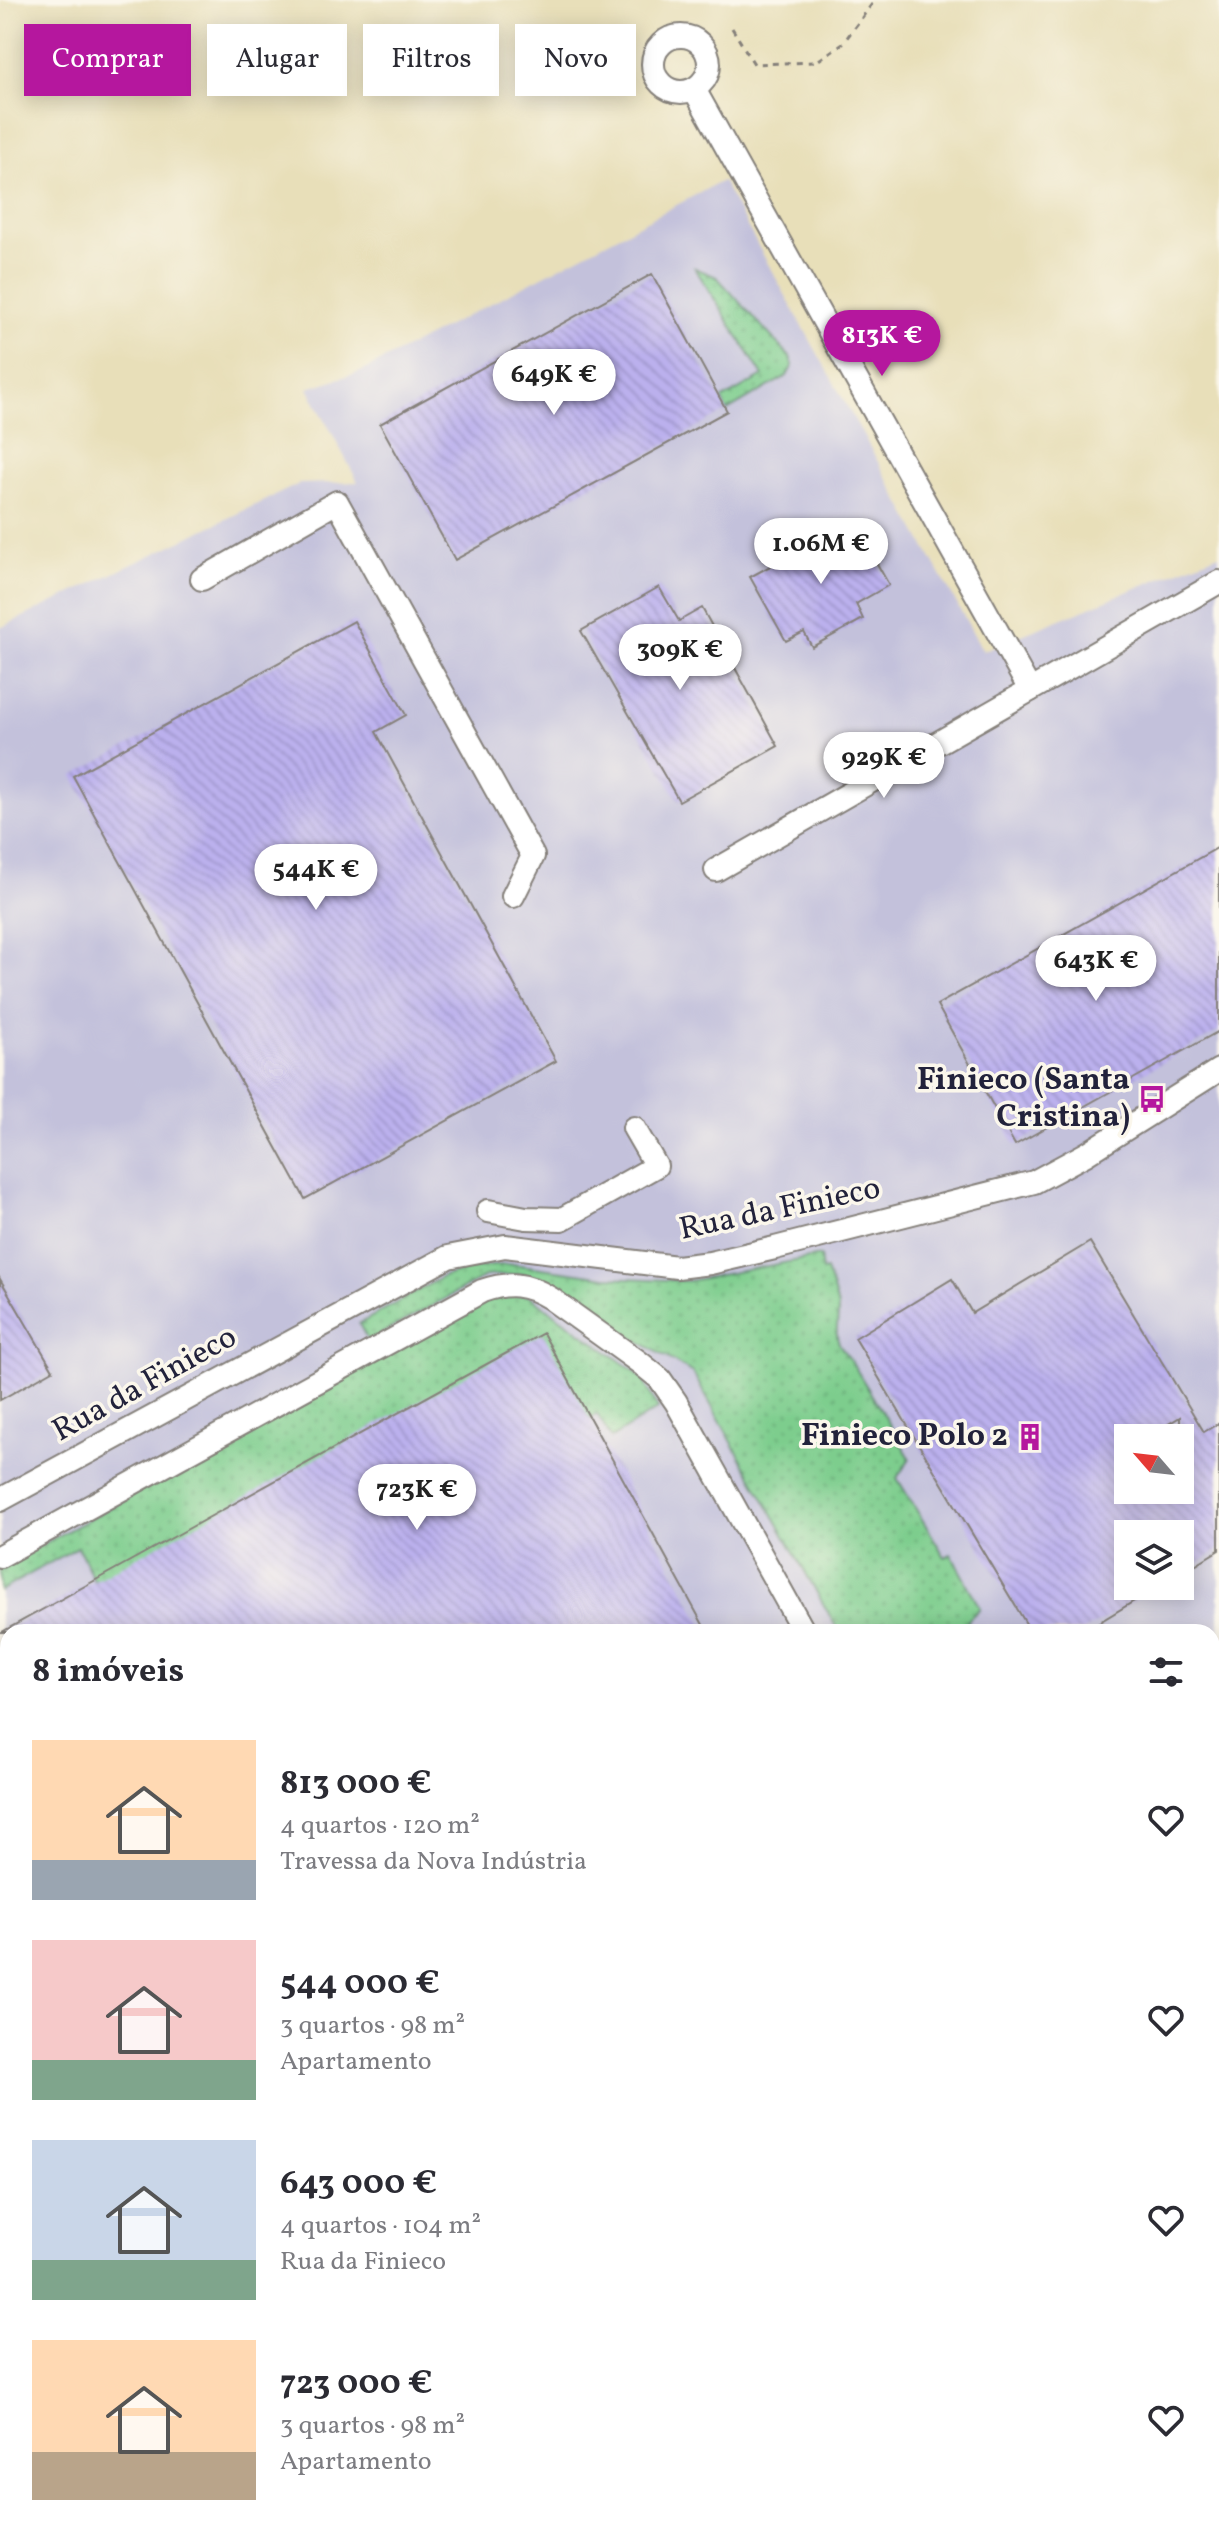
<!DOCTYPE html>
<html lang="pt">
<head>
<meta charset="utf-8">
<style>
	:root { --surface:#fff; --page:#f2f2f3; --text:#2b2b33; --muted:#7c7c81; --accent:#b5179e }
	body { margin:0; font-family:Vollkorn,serif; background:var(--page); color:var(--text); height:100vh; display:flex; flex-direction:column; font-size:30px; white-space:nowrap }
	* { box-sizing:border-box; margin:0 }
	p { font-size:26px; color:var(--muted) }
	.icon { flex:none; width:44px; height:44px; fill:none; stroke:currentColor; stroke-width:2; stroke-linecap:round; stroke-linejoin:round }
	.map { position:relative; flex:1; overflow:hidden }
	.sheet { position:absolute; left:0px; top:1624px; width:1220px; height:912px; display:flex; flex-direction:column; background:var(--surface); border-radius:24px 24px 0 0; box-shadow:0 4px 20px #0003 }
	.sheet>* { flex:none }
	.guide { position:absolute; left:24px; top:24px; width:800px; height:72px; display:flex; gap:16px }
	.needle { width:52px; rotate:298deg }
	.fabs { position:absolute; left:1114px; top:1424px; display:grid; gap:16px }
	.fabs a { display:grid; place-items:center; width:80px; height:80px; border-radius:0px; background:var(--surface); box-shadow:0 4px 20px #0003; font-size:40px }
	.price { position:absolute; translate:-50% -68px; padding:0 18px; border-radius:28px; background:#fff; color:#222; font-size:26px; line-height:52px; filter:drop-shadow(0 2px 4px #0008) }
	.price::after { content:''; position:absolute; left:50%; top:48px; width:24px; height:18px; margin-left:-12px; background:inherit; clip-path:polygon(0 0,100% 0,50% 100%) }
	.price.current { background:var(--accent); color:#fff }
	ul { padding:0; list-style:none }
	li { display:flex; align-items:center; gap:24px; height:200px; padding:0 32px }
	li span { display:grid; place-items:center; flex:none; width:224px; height:160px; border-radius:0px; color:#555 }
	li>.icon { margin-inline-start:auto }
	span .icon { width:96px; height:96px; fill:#fffc; stroke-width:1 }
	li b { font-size:34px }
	h2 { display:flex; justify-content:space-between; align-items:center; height:96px; padding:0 32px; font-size:34px }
	.pill { padding:0 28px; border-radius:0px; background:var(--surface); box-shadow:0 4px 20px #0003; font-size:28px; line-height:72px }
	.pill.current { background:var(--accent); color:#fff }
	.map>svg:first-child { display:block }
	.industrial { fill:#c3c1db; fill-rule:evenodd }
	.grass { fill:url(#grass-dots); stroke:#507864; stroke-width:2 }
	.forest { fill:url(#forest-firs); stroke:#44695a; stroke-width:2 }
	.building { fill:url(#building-back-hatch); fill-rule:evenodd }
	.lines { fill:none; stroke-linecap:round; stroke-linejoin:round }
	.minor-casing { stroke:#85807a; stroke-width:26 }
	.path { stroke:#85807a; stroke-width:3; stroke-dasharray:6 6; stroke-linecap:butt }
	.minor { stroke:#fff; stroke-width:22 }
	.labels { text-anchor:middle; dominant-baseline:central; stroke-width:7; stroke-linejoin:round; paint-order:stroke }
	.poi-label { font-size:32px; font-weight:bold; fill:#22223b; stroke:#fbf7ec; text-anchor:end }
	.street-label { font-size:32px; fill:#22223b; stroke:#fbf7ec }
</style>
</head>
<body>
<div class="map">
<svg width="1219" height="2536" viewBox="0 0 1219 2536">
	<defs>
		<pattern id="grass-dots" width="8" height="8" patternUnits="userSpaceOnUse" patternTransform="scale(2)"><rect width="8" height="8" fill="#7dcd8d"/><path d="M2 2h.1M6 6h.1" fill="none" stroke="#6cb07b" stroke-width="1.8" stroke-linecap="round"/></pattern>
		<pattern id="forest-firs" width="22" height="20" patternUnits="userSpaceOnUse" patternTransform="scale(2)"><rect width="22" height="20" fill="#66b078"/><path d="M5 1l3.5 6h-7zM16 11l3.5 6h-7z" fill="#548f64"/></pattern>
		<pattern id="building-back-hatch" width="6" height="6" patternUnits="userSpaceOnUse" patternTransform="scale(2)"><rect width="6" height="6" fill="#bbb0ed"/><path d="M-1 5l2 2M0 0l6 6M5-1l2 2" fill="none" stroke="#a097cc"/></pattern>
	</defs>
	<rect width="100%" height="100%" fill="#fbf7ec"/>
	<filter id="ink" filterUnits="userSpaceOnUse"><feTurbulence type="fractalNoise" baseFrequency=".0125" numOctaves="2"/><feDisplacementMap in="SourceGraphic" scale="16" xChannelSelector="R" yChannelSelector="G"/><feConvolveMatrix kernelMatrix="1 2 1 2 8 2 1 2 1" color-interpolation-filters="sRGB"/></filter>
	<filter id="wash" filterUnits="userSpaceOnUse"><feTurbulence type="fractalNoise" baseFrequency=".006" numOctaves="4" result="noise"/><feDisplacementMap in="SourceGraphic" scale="32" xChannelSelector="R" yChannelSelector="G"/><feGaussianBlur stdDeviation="1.8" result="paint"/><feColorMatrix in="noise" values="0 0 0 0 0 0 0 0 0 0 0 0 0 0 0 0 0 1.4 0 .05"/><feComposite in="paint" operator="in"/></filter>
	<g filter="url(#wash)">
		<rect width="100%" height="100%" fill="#e8dfb9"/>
		<path class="industrial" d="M722 181 983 651 1219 554V2073L1212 2088V1632H8V2414L0 2398V628L299 484 358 482 308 388 363 371ZM1128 1438H1180V1490H1128ZM1128 1534H1180V1586H1128Z"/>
		<g class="grass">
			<path d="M695 268 717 277 790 357 793 365 787 376 727 411 721 400 763 376Z"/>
			<path d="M820 1256 822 1271 826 1270C830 1282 837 1297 838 1309 838 1335 831 1337 850 1359L910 1458 897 1478 945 1557 951 1554 980 1608 967 1621 976 1632H839L693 1373 524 1274 486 1276 368 1341 359 1324 444 1276 479 1267 513 1264 606 1277 688 1281Z"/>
			<path d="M500 1293 530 1296 634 1371 643 1380 658 1409 611 1438 597 1414 590 1419 94 1581 78 1547 0 1591V1571L7 1564Z"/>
			<path d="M8 2056V2096L0 2101V2060Z"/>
			<path d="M0 2209 8 2214V2414L0 2398Z"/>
			<path d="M64 2528H216L222 2536H68Z"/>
			<path d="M315 2528H582L566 2536H301Z"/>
		</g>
		<g class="forest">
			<path d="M1219 2121V2483L1212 2477V2151Z"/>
			<path d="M0 2398 8 2414V2528H64L68 2536H0Z"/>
		</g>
		<g id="blocks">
			<g class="building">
				<path d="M652 274 727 411 455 560 380 424Z"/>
				<path d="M853 521 889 585 856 604 863 619 812 647 804 632 786 641 750 577Z"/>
				<path d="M659 587 679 621 702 608 778 746 679 801 581 631Z"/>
				<path d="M354 621 406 715 376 732 556 1061 305 1199 73 776Z"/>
				<path d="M1219 847V1031L1015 1145 937 1005Z"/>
				<path d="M1090 1242 1204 1432 1219 1423V1550L1180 1574V1534H1128V1586H1159L1083 1632H1031L855 1338 952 1279 972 1313ZM1180 1417V1490H1128V1438H1145Z"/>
				<path d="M0 1279 53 1370 0 1400Z"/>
				<path d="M543 1333 707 1632H2L195 1525Z"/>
			</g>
		</g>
	</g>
	<g filter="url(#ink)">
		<use href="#blocks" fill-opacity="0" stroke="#85807a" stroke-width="2"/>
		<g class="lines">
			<g class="minor-casing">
				<g id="minor">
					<circle cx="681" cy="64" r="28"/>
					<path d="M694 89 1030 690"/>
					<path d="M202 579 337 502 533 856 513 896"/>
					<path d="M716 870 1219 582"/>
					<path d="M488 1211 526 1218 562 1219 656 1166 634 1128"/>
					<path d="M0 1500 448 1257 505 1246 677 1267 710 1263 775 1248 1034 1182 1086 1154 1219 1070"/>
					<path d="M0 1556 482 1291C508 1282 526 1283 550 1298L639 1362 660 1379 676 1402 804 1632"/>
					<path d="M0 1759 8 1774"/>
					<path d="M0 1904 8 1919"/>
					<path d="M0 1996 8 2010"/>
					<path d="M1212 2088 1219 2073"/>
					<path d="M0 2126 8 2116"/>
					<path d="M0 2184 8 2189"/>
					<path d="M260 2528H261"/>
				</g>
			</g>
			<g class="path">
				<path d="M732 28 754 64 816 62 843 43 875 0"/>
				<path d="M1212 2315H1219"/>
				<path d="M1212 2483 1219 2486"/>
			</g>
			<use href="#minor" class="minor"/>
		</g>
	</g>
	<defs>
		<g id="bus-bare" transform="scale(2.16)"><path d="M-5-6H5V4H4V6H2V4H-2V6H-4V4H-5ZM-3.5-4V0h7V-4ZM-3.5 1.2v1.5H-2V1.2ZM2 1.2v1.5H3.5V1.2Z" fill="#b5179e" stroke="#fbf7ec" stroke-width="2.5" paint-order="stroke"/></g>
		<g id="building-bare" transform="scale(2.16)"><path d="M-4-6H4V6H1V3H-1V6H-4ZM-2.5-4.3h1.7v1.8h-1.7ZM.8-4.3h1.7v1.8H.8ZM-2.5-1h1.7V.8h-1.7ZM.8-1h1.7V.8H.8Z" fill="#b5179e" stroke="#fbf7ec" stroke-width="2.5" paint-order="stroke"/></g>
	</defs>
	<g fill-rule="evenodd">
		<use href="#bus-bare" x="1152" y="1099"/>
		<use href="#building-bare" x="1030" y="1437"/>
	</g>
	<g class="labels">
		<g class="poi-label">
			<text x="1130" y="1081">Finieco (Santa<tspan x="1130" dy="37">Cristina)</tspan></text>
			<text x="1008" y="1437">Finieco Polo 2</text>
		</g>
		<g class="street-label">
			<text transform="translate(780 1210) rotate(-12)">Rua da Finieco</text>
			<text transform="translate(145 1385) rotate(-29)">Rua da Finieco</text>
		</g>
	</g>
</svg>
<div class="fabs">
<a><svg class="needle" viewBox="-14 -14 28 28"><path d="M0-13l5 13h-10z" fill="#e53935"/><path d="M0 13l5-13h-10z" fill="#7c7c81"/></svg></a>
<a><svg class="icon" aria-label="layers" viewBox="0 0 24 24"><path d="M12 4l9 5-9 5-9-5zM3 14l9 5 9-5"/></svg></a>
</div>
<b class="price current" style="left:882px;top:378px">813K €</b>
<b class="price" style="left:554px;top:417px">649K €</b>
<b class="price" style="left:821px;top:586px">1.06M €</b>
<b class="price" style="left:680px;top:692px">309K €</b>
<b class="price" style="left:884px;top:800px">929K €</b>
<b class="price" style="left:316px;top:912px">544K €</b>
<b class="price" style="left:1096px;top:1003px">643K €</b>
<b class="price" style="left:417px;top:1532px">723K €</b>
<div class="guide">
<a class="pill current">Comprar</a>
<a class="pill">Alugar</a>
<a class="pill">Filtros</a>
<a class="pill">Novo</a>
</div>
<section class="sheet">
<h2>8 imóveis<svg class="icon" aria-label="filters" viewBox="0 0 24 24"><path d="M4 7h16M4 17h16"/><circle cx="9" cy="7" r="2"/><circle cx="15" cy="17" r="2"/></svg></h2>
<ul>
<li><span style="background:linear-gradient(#ffd9b3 75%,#9aa5b1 0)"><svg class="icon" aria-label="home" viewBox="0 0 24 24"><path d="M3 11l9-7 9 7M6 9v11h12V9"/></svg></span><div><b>813 000 €</b><p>4 quartos · 120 m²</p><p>Travessa da Nova Indústria</p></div><svg class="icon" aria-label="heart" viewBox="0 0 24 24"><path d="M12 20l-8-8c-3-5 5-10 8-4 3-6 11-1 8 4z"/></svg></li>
<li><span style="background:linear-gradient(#f6c9c9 75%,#7fa58c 0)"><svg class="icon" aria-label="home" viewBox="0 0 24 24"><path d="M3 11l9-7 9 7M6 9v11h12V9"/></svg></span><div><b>544 000 €</b><p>3 quartos · 98 m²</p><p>Apartamento</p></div><svg class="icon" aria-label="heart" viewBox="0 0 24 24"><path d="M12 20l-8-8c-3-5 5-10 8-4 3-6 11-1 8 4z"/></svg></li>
<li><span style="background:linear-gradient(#c9d6e8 75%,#7fa58c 0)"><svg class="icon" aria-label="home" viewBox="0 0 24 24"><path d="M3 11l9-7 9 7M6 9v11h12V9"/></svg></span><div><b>643 000 €</b><p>4 quartos · 104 m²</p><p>Rua da Finieco</p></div><svg class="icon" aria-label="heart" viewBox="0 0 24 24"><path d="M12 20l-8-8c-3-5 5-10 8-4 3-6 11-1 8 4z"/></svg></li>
<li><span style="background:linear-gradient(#ffd9b3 70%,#b9a48a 0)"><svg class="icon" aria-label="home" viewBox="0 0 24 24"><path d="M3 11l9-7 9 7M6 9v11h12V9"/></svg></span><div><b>723 000 €</b><p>3 quartos · 98 m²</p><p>Apartamento</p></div><svg class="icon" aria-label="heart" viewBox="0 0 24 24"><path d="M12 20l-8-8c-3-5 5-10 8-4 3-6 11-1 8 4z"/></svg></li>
</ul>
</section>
</div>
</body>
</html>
